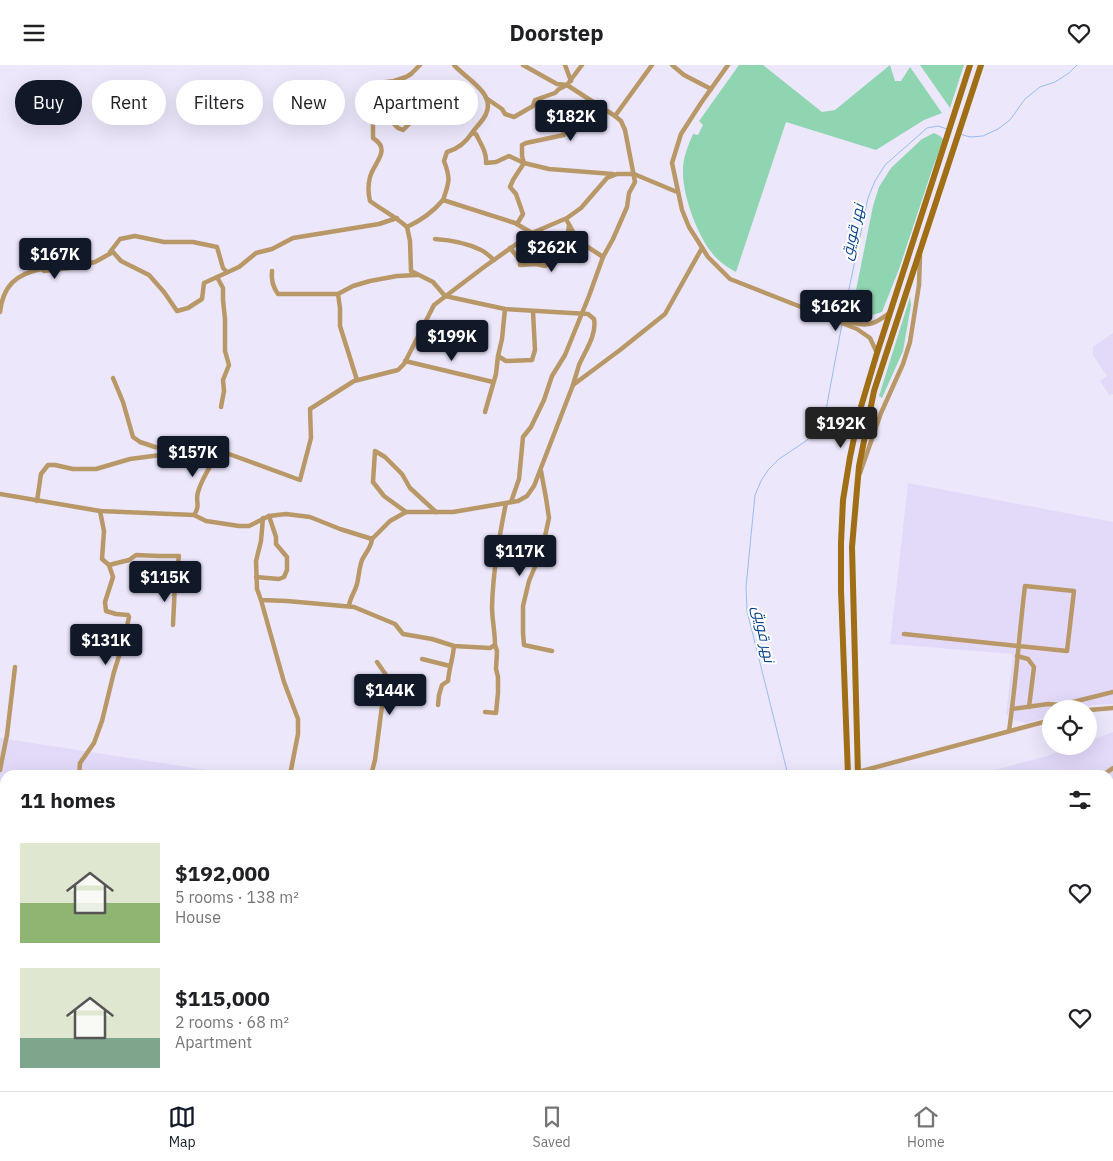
<!DOCTYPE html>
<html lang="en">
<head>
<meta charset="utf-8">
<style>
	:root { --surface:#fff; --page:#f6f6f6; --text:#202124; --muted:#757577; --line:#e0e0e0; --accent:#111827 }
	body { margin:0; font-family:"IBM Plex Sans",Cairo,sans-serif; background:var(--page); color:var(--text); height:100vh; display:flex; flex-direction:column; font-size:19px; white-space:nowrap }
	* { box-sizing:border-box; margin:0 }
	p { font-size:16px; color:var(--muted) }
	.icon { flex:none; width:28px; height:28px; fill:none; stroke:currentColor; stroke-width:2; stroke-linecap:round; stroke-linejoin:round }
	.map { position:relative; flex:1; overflow:hidden }
	.drawer { position:absolute; left:0px; top:705px; width:1114px; height:321px; display:flex; flex-direction:column; background:var(--surface); border-radius:15px 15px 0 0; box-shadow:0 5px 20px #0002 }
	.drawer>* { flex:none }
	.guide { position:absolute; left:15px; top:15px; width:500px; height:45px; display:flex; gap:10px }
	.buttons { position:absolute; left:1042px; top:635px; display:grid; gap:10px }
	.buttons a { display:grid; place-items:center; width:55px; height:55px; border-radius:50%; background:var(--surface); box-shadow:0 5px 20px #0002; font-size:25px }
	.price { position:absolute; translate:-50% -42px; padding:0 11px; border-radius:5px; background:var(--accent); color:#fff; font-size:16px; line-height:32px; filter:drop-shadow(0 1px 2px #0008) }
	.price::after { content:''; position:absolute; left:50%; top:30px; width:15px; height:11px; margin-left:-8px; background:inherit; clip-path:polygon(0 0,100% 0,50% 100%) }
	.price.active { background:#222; color:#fff }
	ul { padding:0; list-style:none }
	li { display:flex; align-items:center; gap:15px; height:125px; padding:0 20px }
	li span { display:grid; place-items:center; flex:none; width:140px; height:100px; border-radius:0px; color:#555 }
	li>.icon { margin-inline-start:auto }
	span .icon { width:60px; height:60px; fill:#fffc; stroke-width:1 }
	li b { font-size:21px }
	h2 { display:flex; justify-content:space-between; align-items:center; height:60px; padding:0 20px; font-size:21px }
	.tag { padding:0 18px; border-radius:22px; background:var(--surface); box-shadow:0 5px 20px #0002; font-size:18px; line-height:45px }
	.tag.active { background:var(--accent); color:#fff }
	header { display:flex; justify-content:space-between; align-items:center; height:65px; padding:0 20px; background:var(--surface); font-size:22px; font-weight:700 }
	.tabs { display:flex; justify-content:space-around; align-items:center; height:70px; border-top:1px solid var(--line); background:var(--surface); font-size:14px; color:var(--muted) }
	.tabs a { display:grid; justify-items:center; gap:2px }
	.tabs .active { color:var(--accent) }
	.map>svg:first-child { display:block }
	.built { fill:#e3dafa }
	.green { fill:#90d5b2 }
	.lines { fill:none; stroke-linecap:round; stroke-linejoin:round }
	.stream { stroke:#98bdf2; stroke-width:1 }
	.street { stroke:#b99868; stroke-width:4.5 }
	.secondary { stroke:#9f6e15; stroke-width:6 }
	.labels { text-anchor:middle; dominant-baseline:central; stroke-width:4; stroke-linejoin:round; paint-order:stroke }
	.water-label { font-size:15px; font-style:italic; fill:#04418c; stroke:#fff }
</style>
</head>
<body>
<header><svg class="icon" aria-label="menu" viewBox="0 0 24 24"><path d="M4 6h16M4 12h16M4 18h16"/></svg>Doorstep<svg class="icon" aria-label="heart" viewBox="0 0 24 24"><path d="M12 20l-8-8c-3-5 5-10 8-4 3-6 11-1 8 4z"/></svg></header>
<div class="map">
<svg width="1113" height="1026" viewBox="0 0 1113 1026">
	<rect width="100%" height="100%" fill="#ece7fb"/>
	<g class="built">
		<path d="M1113 268V329L1110 331 1100 316 1107 311 1093 290V282Z"/>
		<path d="M908 418 1113 457V639L1092 640 1078 644H1051V651L1026 658 1014 655 1006 649 1013 589 890 579Z"/>
		<path d="M1113 667V895L1109 896V710H977L1050 690 1073 681H1089V676Z"/>
		<path d="M0 673 239 710H5V1021H480V1026H0Z"/>
	</g>
	<g class="green">
		<path d="M739 0H763L822 47 835 45 890 0 895 16H901L910 2 942 48 924 55 876 85 786 57 736 207C727 202 718 196 712 188 697 170 682 129 683 105 683 92 688 81 693 69L698 70 703 60 699 56Z"/>
		<path d="M920 0H964L950 43Z"/>
		<path d="M934 68 940 71 943 74V76L933 102 899 204 882 247 863 253 854 250 853 240 873 141 879 122 891 103 922 74Z"/>
		<path d="M910 232 911 240 903 286 882 333 879 331Z"/>
	</g>
	<g class="lines">
		<g class="stream">
			<path d="M960 69 970 72 983 71 998 64 1010 55 1025 34 1040 22 1055 17 1069 8 1077 0"/>
			<path d="M843 253 868 133 875 116 885 100 927 63 938 61 947 64"/>
			<path d="M788 710 747 546 746 522 755 430 761 416 768 405 779 394 806 376 815 367 825 350 842 259"/>
			<path d="M794 1021 796 1026"/>
		</g>
		<g class="street">
			<path d="M420 0 411 9 406 12 394 16 379 18 366 28 373 48V73C392 85 374 97 370 112 368 120 368 128 370 136 382 145 396 152 407 162L410 176 411 206 433 217 445 231 505 244 588 249 594 254C597 270 585 286 579 300 577 307 575 313 573 320"/>
			<path d="M454 0C465 13 496 28 486 49 483 56 476 62 472 68"/>
			<path d="M523 0 557 19 567 20 615 51 621 56 625 65 635 117 629 128 627 142 613 174 603 192 580 177 576 172 566 154"/>
			<path d="M565 0 571 16"/>
			<path d="M672 0 684 10 711 24"/>
			<path d="M728 0 701 38 681 69 672 98 682 145 689 162 708 192 730 214 857 264 870 273 877 288"/>
			<path d="M486 33 502 44 505 49 514 52 533 41 535 35 555 28 559 24 567 20 582 0"/>
			<path d="M373 48 386 51 398 63 403 65 414 54"/>
			<path d="M615 51 652 0"/>
			<path d="M524 98 522 91V80L526 78 564 70 562 56 571 51 587 48 599 42"/>
			<path d="M443 135C449 118 451 114 444 96L447 87C458 84 466 77 472 68L476 69C480 78 487 87 486 98L496 97 509 91 524 98"/>
			<path d="M517 159 523 149 516 129 510 122 513 115 524 98 549 104 613 109"/>
			<path d="M407 162C422 155 433 147 443 135L515 158 532 168"/>
			<path d="M435 174C450 175 467 178 481 185 486 187 490 192 494 195"/>
			<path d="M510 183 520 195V200L536 199 545 201 552 195 565 191 569 160"/>
			<path d="M110 187 120 174 135 171 164 177H193L217 182 223 203 227 207"/>
			<path d="M272 206C271 214 273 222 278 229H338L353 221 370 216 397 211 417 210"/>
			<path d="M217 212 223 223V235L225 254V286L229 300 223 315 224 326 221 342"/>
			<path d="M338 229 340 243V261L357 315"/>
			<path d="M505 244 502 274 498 291 506 296 532 295 535 285 533 247"/>
			<path d="M815 246C834 247 851 262 869 259 877 258 883 252 890 248"/>
			<path d="M0 247C3 221 16 209 41 204L44 206 70 203 95 197 113 187 121 196 149 210 164 227 177 246 188 243 202 234 204 218 239 202 256 188 272 184 293 173 379 159 397 153"/>
			<path d="M405 296 493 317"/>
			<path d="M113 313 123 337 133 372 140 377 155 382 178 386"/>
			<path d="M485 347 496 309 498 291"/>
			<path d="M541 406 546 433 549 453 542 485 529 516 523 541V568L524 580 552 586"/>
			<path d="M860 408 881 348 903 299 910 277 919 220 920 191"/>
			<path d="M0 429 100 446 194 450 206 456 239 461H249L269 451 286 449 310 452 340 464 372 474 390 456 406 447H453L518 436 527 431 534 421 573 320 620 285 665 249 702 183"/>
			<path d="M37 436 41 409 48 400H55L73 404H96L130 394 184 387 217 390 229 389 300 415 311 373 310 344 354 316 398 305 404 299 434 240 484 202 532 168 567 153 581 143 607 113 617 109H634L677 127"/>
			<path d="M511 437 519 414 523 372 531 362 544 335 552 311 565 290 589 231 603 192"/>
			<path d="M100 446 104 466 102 494 109 500 129 495 136 490 159 491H179L175 518 173 560"/>
			<path d="M406 447 384 431 373 417 375 386 385 392 402 409 410 423 436 447"/>
			<path d="M194 450C201 440 195 437 198 427 202 413 210 402 217 390"/>
			<path d="M263 453 261 476 256 496 257 524 261 535 287 536 354 542 395 559 403 569 432 574 454 581 490 583 495 580C495 567 492 554 492 542 493 506 499 473 506 438"/>
			<path d="M256 512 279 514 284 512 287 505V492L276 479V472L269 451"/>
			<path d="M261 535 284 617 298 654V669L290 710"/>
			<path d="M349 541C350 532 355 527 357 519 359 511 359 503 362 495 366 487 371 483 372 474"/>
			<path d="M904 569 1067 586 1074 526 1025 521C1019 570 1016 618 1009 666"/>
			<path d="M1017 591 1028 594 1034 602 1029 642"/>
			<path d="M422 594 450 601"/>
			<path d="M438 640 439 630 442 620 448 616C449 604 453 593 454 581"/>
			<path d="M1012 644 1048 639 1061 640 1113 627"/>
			<path d="M1089 645 1113 643"/>
			<path d="M485 647 496 648 498 628V612L496 604 497 586 495 580"/>
			<path d="M0 705 7 670 15 602"/>
			<path d="M858 707 1051 655"/>
			<path d="M79 710 80 698 94 678 102 656 114 607 124 575 129 552 128 550 116 549 106 546 105 537 113 512 109 500"/>
			<path d="M371 710 375 695 386 610 377 597"/>
			<path d="M1103 710 1113 703"/>
			<path d="M0 758 5 757"/>
			<path d="M0 846 5 847"/>
			<path d="M0 933 5 934"/>
			<path d="M1109 935 1113 933"/>
			<path d="M1109 940 1113 948"/>
			<path d="M1109 970H1113"/>
			<path d="M1109 1002 1113 1007"/>
			<path d="M0 1009 5 1010"/>
			<path d="M15 1021 17 1026"/>
			<path d="M927 1021 930 1026"/>
			<path d="M1039 1021 1041 1026"/>
			<path d="M1083 1021 1086 1026"/>
			<path d="M115 1026 116 1021"/>
			<path d="M301 1026 302 1021"/>
			<path d="M484 1026V1021"/>
			<path d="M936 1026 943 1021"/>
			<path d="M1001 1026 1006 1021"/>
			<path d="M1054 1026 1060 1021"/>
		</g>
		<g class="secondary">
			<path d="M848 710 841 525V478L843 435 850 392 860 345 877 288 970 0"/>
			<path d="M858 710 852 482 859 401 874 326 981 0"/>
			<path d="M860 1021V1026"/>
			<path d="M869 1021V1026"/>
		</g>
	</g>
	<g class="labels">
		<g class="water-label">
			<text transform="translate(852 167) rotate(-77)">نهر قويق</text>
			<text transform="translate(764 569) rotate(78)">نهر قويق</text>
		</g>
	</g>
</svg>
<div class="buttons">
<a><svg class="icon" aria-label="locate" viewBox="0 0 24 24"><circle cx="12" cy="12" r="6"/><path d="M12 2v4M12 18v4M2 12h4M18 12h4"/></svg></a>
</div>
<b class="price" style="left:571px;top:77px">$182K</b>
<b class="price" style="left:552px;top:208px">$262K</b>
<b class="price" style="left:55px;top:215px">$167K</b>
<b class="price" style="left:836px;top:267px">$162K</b>
<b class="price" style="left:452px;top:297px">$199K</b>
<b class="price active" style="left:841px;top:384px">$192K</b>
<b class="price" style="left:193px;top:413px">$157K</b>
<b class="price" style="left:520px;top:512px">$117K</b>
<b class="price" style="left:165px;top:538px">$115K</b>
<b class="price" style="left:106px;top:601px">$131K</b>
<b class="price" style="left:390px;top:651px">$144K</b>
<div class="guide">
<a class="tag active">Buy</a>
<a class="tag">Rent</a>
<a class="tag">Filters</a>
<a class="tag">New</a>
<a class="tag">Apartment</a>
</div>
<section class="drawer">
<h2>11 homes<svg class="icon" aria-label="filters" viewBox="0 0 24 24"><path d="M4 7h16M4 17h16"/><circle cx="9" cy="7" r="2"/><circle cx="15" cy="17" r="2"/></svg></h2>
<ul>
<li><span style="background:linear-gradient(#dfe7d0 60%,#8fb573 0)"><svg class="icon" aria-label="home" viewBox="0 0 24 24"><path d="M3 11l9-7 9 7M6 9v11h12V9"/></svg></span><div><b>$192,000</b><p>5 rooms · 138 m²</p><p>House</p></div><svg class="icon" aria-label="heart" viewBox="0 0 24 24"><path d="M12 20l-8-8c-3-5 5-10 8-4 3-6 11-1 8 4z"/></svg></li>
<li><span style="background:linear-gradient(#dfe7d0 70%,#7fa58c 0)"><svg class="icon" aria-label="home" viewBox="0 0 24 24"><path d="M3 11l9-7 9 7M6 9v11h12V9"/></svg></span><div><b>$115,000</b><p>2 rooms · 68 m²</p><p>Apartment</p></div><svg class="icon" aria-label="heart" viewBox="0 0 24 24"><path d="M12 20l-8-8c-3-5 5-10 8-4 3-6 11-1 8 4z"/></svg></li>
</ul>
</section>
</div>
<nav class="tabs">
<a class="active"><svg class="icon" aria-label="map" viewBox="0 0 24 24"><path d="M3 6l6-2 6 2 6-2v14l-6 2-6-2-6 2zM9 4v14M15 6v14"/></svg>Map</a>
<a><svg class="icon" aria-label="saved" viewBox="0 0 24 24"><path d="M7 4h10v16l-5-4-5 4z"/></svg>Saved</a>
<a><svg class="icon" aria-label="home" viewBox="0 0 24 24"><path d="M3 11l9-7 9 7M6 9v11h12V9"/></svg>Home</a>
</nav>
</body>
</html>
